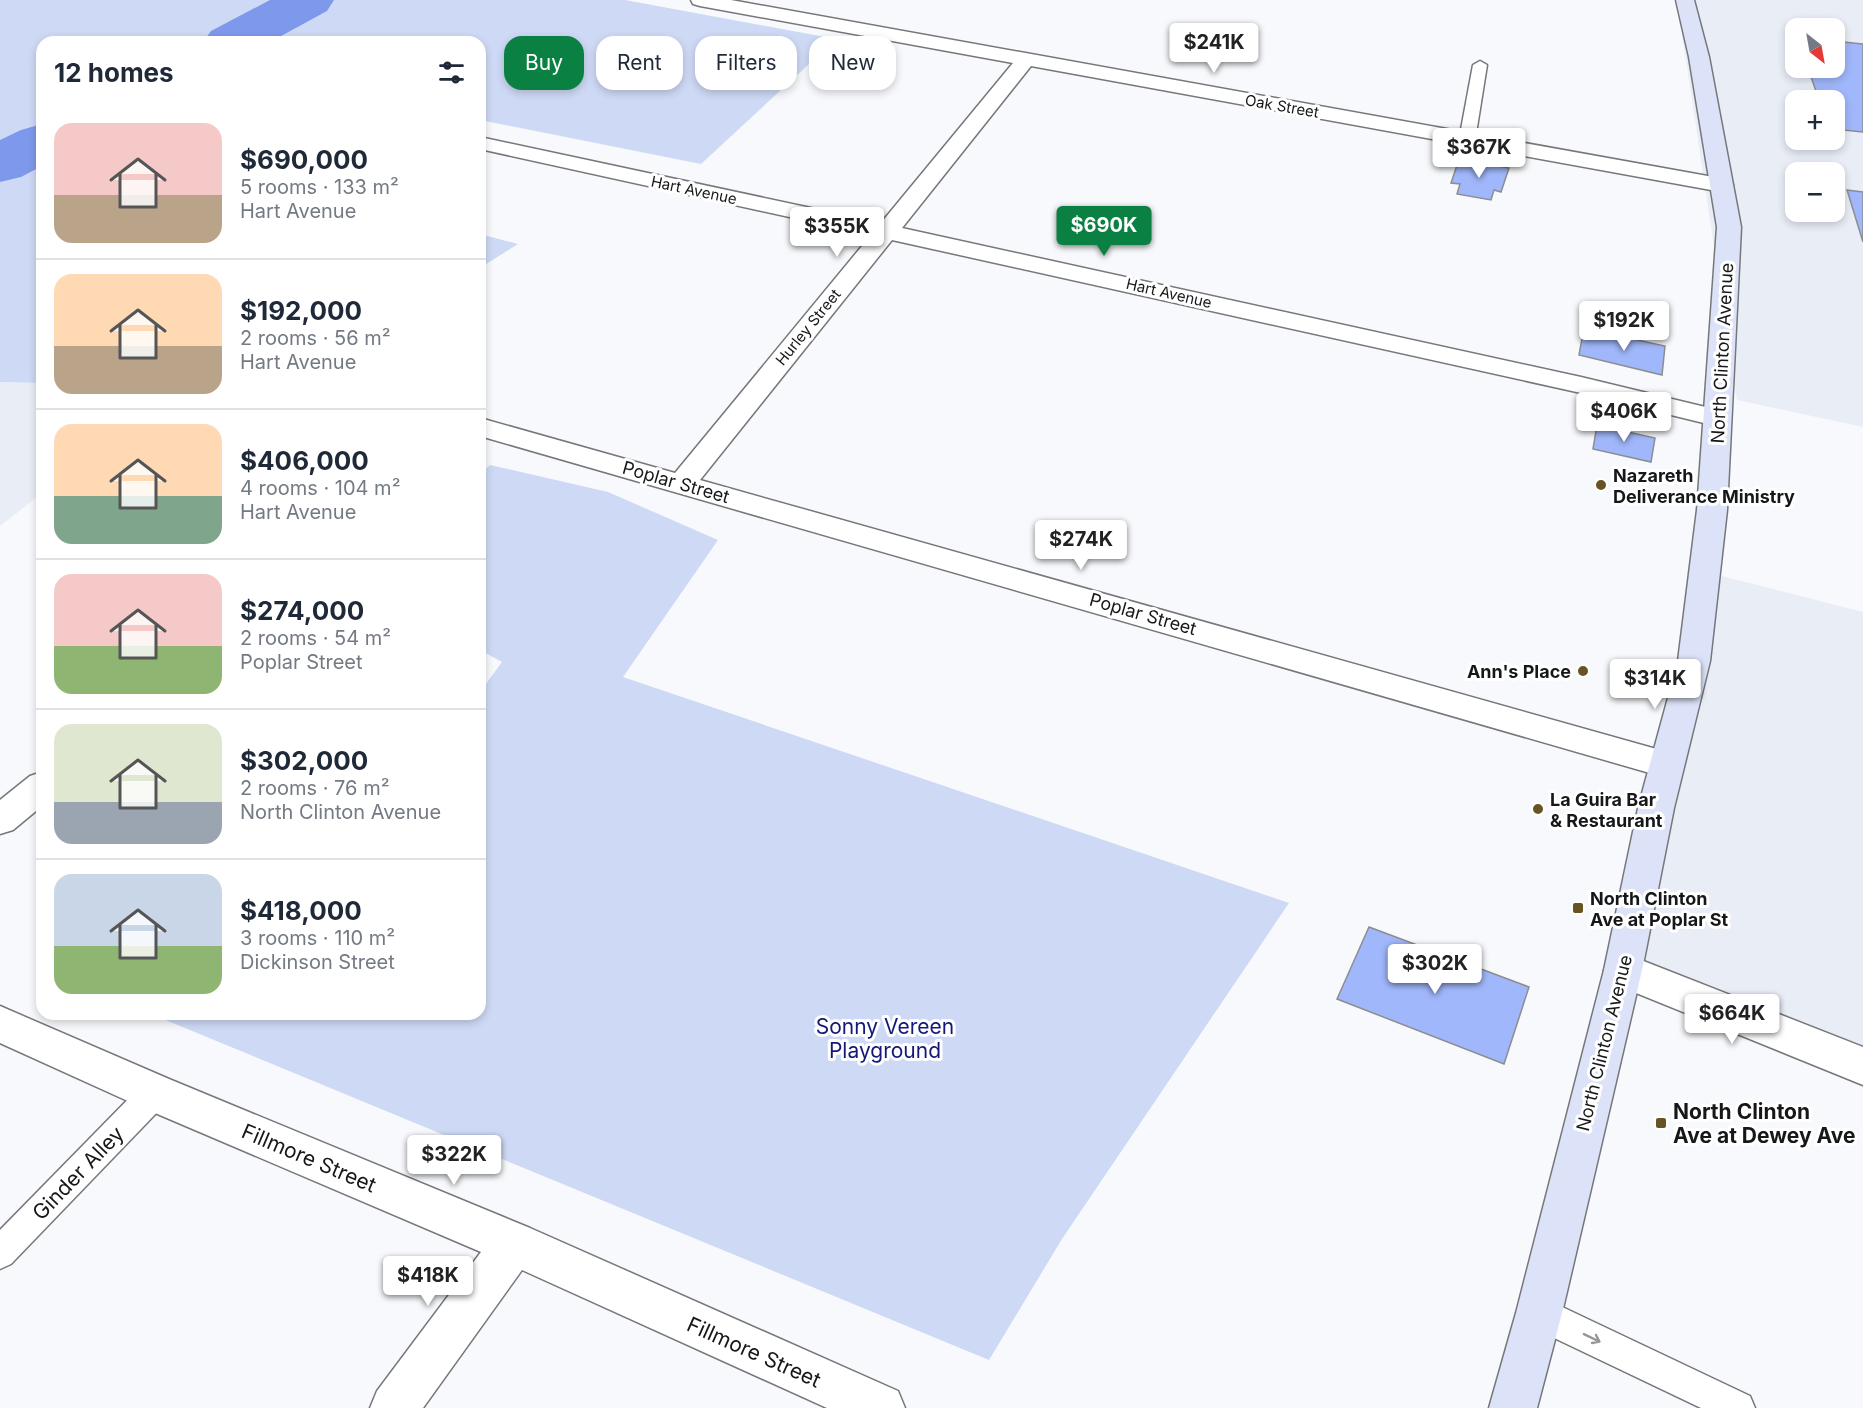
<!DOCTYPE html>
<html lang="en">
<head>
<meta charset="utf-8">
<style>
	:root { --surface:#fff; --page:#f2f2f3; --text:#1f2937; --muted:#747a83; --line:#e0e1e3; --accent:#0b8043 }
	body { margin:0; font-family:Inter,sans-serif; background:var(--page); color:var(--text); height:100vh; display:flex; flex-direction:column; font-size:22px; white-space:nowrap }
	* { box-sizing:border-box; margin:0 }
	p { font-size:20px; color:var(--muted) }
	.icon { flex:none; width:33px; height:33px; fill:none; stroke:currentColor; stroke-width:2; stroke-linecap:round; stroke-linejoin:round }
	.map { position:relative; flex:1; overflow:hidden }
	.panel { position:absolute; left:36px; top:36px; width:450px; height:984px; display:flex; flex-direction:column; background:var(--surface); border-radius:18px; box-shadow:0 3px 9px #0003 }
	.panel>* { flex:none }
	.hud { position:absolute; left:504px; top:36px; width:570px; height:54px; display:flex; gap:12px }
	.needle { width:39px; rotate:149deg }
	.buttons { position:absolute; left:1785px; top:18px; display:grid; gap:12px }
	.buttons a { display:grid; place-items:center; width:60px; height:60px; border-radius:12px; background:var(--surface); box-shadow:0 3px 9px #0003; font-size:30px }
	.price { position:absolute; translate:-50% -51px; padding:0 14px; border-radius:6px; background:#fff; color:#222; font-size:20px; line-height:39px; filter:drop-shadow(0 2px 3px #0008) }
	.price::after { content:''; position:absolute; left:50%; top:36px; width:18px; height:14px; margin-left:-9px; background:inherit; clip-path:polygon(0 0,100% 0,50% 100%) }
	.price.current { background:var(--accent); color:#fff }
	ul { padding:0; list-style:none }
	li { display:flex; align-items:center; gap:18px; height:150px; padding:0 18px }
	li+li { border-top:2px solid var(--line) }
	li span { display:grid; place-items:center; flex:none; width:168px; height:120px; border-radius:18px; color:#555 }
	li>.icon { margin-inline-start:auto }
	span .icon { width:72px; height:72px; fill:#fffc; stroke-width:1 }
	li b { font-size:26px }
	h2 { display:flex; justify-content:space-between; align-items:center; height:72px; padding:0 18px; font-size:26px }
	.tag { padding:0 21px; border-radius:18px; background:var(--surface); box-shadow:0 3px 9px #0003; font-size:21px; line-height:54px }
	.tag.current { background:var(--accent); color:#fff }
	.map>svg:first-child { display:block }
	.built { fill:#e9edf6; fill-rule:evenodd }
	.green { fill:#ced9f5 }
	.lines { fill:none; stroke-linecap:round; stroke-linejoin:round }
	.river { fill:#7e99eb; fill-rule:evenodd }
	.building { fill:#a0b7fb; stroke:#8c8d90; stroke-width:1.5 }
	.lane-casing { stroke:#76777a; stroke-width:3 }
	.street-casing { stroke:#76777a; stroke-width:3 }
	.secondary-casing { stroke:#76777a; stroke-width:3 }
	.lane { fill:#fff; fill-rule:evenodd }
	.street { fill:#fff; fill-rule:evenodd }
	.secondary { fill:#dce3f8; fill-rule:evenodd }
	.oneway { stroke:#969797 }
	.poi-dot { fill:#665422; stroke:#fff; stroke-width:2 }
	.labels { text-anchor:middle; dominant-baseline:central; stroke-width:6; stroke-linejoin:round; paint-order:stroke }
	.far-street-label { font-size:15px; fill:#161718; stroke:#fff }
	.street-label { font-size:18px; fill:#161718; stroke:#fff }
	.poi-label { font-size:18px; font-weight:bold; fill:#161718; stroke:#fff; text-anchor:start }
	.near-park-label { font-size:21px; fill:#131978; stroke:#fff }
	.near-poi-label { font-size:21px; font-weight:bold; fill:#161718; stroke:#fff; text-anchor:start }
	.near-street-label { font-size:21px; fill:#161718; stroke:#fff }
</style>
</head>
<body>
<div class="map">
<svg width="1863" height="1408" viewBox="0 0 1863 1408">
	<rect width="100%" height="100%" fill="#f8f9fc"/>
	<g class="built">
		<path d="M1677 0H1863V427L1737 400ZM1796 28H1834V68H1796ZM1796 100H1834V140H1796ZM1796 172H1834V212H1796Z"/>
		<path d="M0 382 42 383V493L0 526Z"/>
		<path d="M1718 575 1863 612V1062L1634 973Z"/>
	</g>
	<g class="green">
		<path d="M0 0H625L836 39 701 164 480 120V42H42V383L0 382Z"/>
		<path d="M480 234 518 244 480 268Z"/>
		<path d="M490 465 608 492 718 540 623 677 1289 903 1062 1239 989 1360 151 1014H480V692L502 662 480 650V474Z"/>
	</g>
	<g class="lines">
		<g class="river">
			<path d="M270 0H334L327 11 270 42H203L211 31Z"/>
			<path d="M42 124V166L21 177 0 182V140L21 130Z"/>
		</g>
	</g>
	<g class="building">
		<path d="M1834 41 1863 44V132L1834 129V100H1819L1808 68H1834Z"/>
		<path d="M1459 159 1509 168 1501 192 1494 190 1491 200 1457 194 1460 184 1451 183Z"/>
		<path d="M1847 190 1863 192V242Z"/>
		<path d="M1583 333 1604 337 1605 333 1665 346 1662 375 1579 355Z"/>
		<path d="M1597 425 1655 438 1651 462 1593 449Z"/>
		<path d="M1369 927 1529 987 1504 1064 1337 999Z"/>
	</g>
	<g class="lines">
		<g class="lane-casing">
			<g id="lane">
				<path d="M1480 61 1487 65 1475 140 1467 145 1459 140 1473 65Z"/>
				<path d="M155 1079 166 1083 170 1093 166 1103 11 1264 0 1269V1230L144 1083Z"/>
				<path d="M1539 1296 1750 1396 1755 1408H1701L1527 1325 1522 1313 1527 1301Z"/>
			</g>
		</g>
		<g class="street-casing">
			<g id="street">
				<path d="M691 0H731L1730 180 1733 185 1730 190 1722 192 1031 66 902 228 1581 377 1726 412 1730 418 1726 424 1716 426 1581 393 892 240 700 480 1667 752 1679 756 1684 765 1679 774 1667 778 480 436V418L675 473 871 235 480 149V137L881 223 1013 63 700 6 693 4Z"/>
				<path d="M42 772V806L13 830 0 834V800L30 776Z"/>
				<path d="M1623 953 1863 1047V1085L1609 982 1604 970 1609 958Z"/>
				<path d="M0 1006 169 1079 530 1228 898 1391 905 1408H827L522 1270 423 1408H370L377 1391 481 1252 141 1107 0 1043Z"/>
			</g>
		</g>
		<g class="secondary-casing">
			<path id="secondary" d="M1676 0H1694L1709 57 1741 227 1727 510 1710 661 1674 808 1642 970 1562 1313 1537 1408H1489L1516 1313 1604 970 1638 808 1678 661 1697 510 1717 227 1689 57Z"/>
		</g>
		<use href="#lane" class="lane"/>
		<use href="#street" class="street"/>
		<use href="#secondary" class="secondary"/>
	</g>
	<defs><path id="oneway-shaft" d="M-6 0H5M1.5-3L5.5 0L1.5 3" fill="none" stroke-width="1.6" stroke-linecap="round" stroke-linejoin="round" transform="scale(1.5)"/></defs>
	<use class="oneway" href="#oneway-shaft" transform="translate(1592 1338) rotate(26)"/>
	<g class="poi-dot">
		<circle cx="1601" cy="485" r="6"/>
		<circle cx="1583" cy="671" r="6"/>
		<circle cx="1538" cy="809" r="6"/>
		<rect x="1572" y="902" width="12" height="12" rx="3"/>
		<rect x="1655" y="1117" width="12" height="12" rx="3"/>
	</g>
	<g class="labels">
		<g class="far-street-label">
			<text transform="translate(1282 106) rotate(10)">Oak Street</text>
			<text transform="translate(694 190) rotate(12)">Hart Avenue</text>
			<text transform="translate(1169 293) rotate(13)">Hart Avenue</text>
			<text transform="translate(808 327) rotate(-51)">Hurley Street</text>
		</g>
		<g class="street-label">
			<text transform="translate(1722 353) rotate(-87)">North Clinton Avenue</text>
			<text transform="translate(676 482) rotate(16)">Poplar Street</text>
			<text transform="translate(1143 614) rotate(16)">Poplar Street</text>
			<text transform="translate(1604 1043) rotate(-76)">North Clinton Avenue</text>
		</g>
		<g class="poi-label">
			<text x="1613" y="475">Nazareth<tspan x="1613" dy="21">Deliverance Ministry</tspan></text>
			<text x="1571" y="671" text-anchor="end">Ann's Place</text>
			<text x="1550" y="799">La Guira Bar<tspan x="1550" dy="21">&amp; Restaurant</tspan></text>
			<text x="1590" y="898">North Clinton<tspan x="1590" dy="21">Ave at Poplar St</tspan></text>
		</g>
		<g class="near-park-label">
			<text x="885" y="1026">Sonny Vereen<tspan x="885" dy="24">Playground</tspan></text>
		</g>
		<g class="near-poi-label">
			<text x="1673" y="1111">North Clinton<tspan x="1673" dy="24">Ave at Dewey Ave</tspan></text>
		</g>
		<g class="near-street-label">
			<text transform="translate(309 1158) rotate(23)">Fillmore Street</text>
			<text transform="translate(78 1173) rotate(-46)">Ginder Alley</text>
			<text transform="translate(754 1352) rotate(24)">Fillmore Street</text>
		</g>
	</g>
</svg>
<div class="buttons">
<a><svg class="needle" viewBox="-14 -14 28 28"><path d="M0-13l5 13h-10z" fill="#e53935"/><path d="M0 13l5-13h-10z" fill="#747a83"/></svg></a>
<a>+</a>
<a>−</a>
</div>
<b class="price" style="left:1214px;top:74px">$241K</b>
<b class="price" style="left:1479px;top:179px">$367K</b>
<b class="price current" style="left:1104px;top:257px">$690K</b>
<b class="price" style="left:837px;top:258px">$355K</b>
<b class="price" style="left:1624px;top:352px">$192K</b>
<b class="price" style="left:1624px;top:443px">$406K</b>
<b class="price" style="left:1081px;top:571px">$274K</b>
<b class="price" style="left:1655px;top:710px">$314K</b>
<b class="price" style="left:1435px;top:995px">$302K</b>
<b class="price" style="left:1732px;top:1045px">$664K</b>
<b class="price" style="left:454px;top:1186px">$322K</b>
<b class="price" style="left:428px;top:1307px">$418K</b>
<div class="hud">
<a class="tag current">Buy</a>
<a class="tag">Rent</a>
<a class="tag">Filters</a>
<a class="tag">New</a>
</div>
<section class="panel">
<h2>12 homes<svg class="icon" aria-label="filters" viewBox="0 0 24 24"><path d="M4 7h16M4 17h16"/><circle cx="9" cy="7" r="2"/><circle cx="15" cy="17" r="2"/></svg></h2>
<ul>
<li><span style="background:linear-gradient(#f6c9c9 60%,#b9a48a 0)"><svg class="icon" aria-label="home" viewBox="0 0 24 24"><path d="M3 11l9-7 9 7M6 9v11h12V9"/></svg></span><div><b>$690,000</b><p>5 rooms · 133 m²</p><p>Hart Avenue</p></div></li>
<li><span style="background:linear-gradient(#ffd9b3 60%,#b9a48a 0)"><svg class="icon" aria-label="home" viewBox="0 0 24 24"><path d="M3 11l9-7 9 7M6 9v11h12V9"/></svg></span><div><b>$192,000</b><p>2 rooms · 56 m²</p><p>Hart Avenue</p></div></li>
<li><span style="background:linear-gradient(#ffd9b3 60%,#7fa58c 0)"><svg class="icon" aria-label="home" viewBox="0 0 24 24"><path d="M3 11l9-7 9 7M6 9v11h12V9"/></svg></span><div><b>$406,000</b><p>4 rooms · 104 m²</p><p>Hart Avenue</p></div></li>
<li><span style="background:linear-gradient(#f6c9c9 60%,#8fb573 0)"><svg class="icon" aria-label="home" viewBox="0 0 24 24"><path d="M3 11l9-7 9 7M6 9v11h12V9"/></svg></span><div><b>$274,000</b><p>2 rooms · 54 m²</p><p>Poplar Street</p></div></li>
<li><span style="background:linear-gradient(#dfe7d0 65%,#9aa5b1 0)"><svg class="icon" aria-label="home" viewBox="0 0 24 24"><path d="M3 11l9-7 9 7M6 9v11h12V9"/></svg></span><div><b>$302,000</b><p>2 rooms · 76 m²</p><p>North Clinton Avenue</p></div></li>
<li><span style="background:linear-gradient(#c9d6e8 60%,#8fb573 0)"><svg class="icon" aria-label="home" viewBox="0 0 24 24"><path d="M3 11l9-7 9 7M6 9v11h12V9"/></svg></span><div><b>$418,000</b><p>3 rooms · 110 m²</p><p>Dickinson Street</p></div></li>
</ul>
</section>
</div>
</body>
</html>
